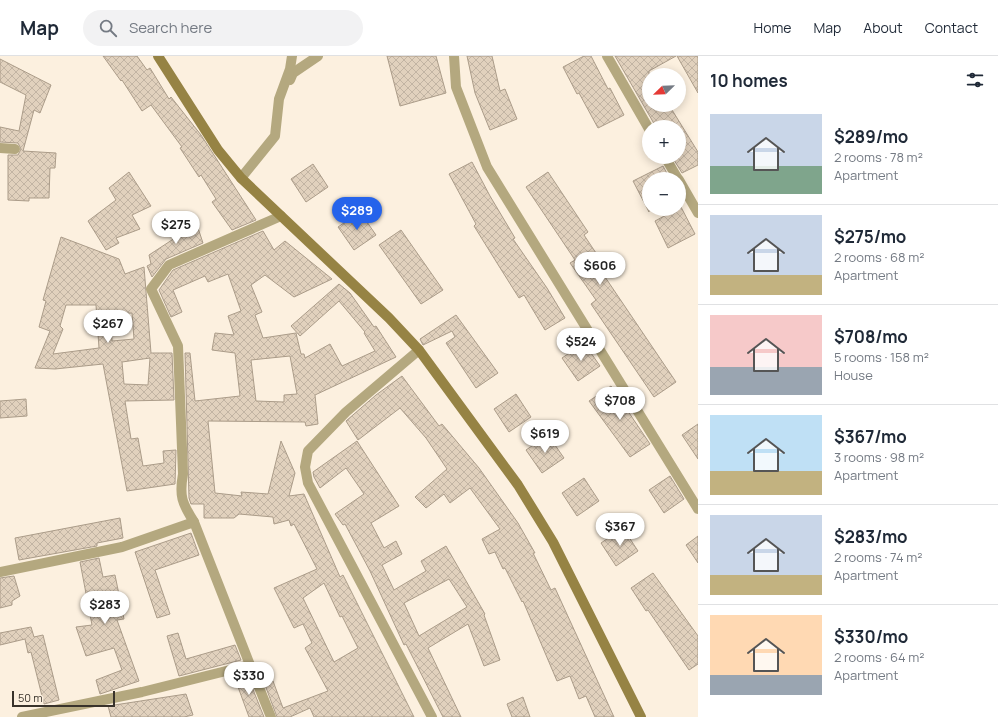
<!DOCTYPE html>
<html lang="en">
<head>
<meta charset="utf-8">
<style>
	:root { --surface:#fff; --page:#f2f2f3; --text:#1f2937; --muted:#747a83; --line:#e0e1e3; --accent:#2563eb }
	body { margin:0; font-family:Manrope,sans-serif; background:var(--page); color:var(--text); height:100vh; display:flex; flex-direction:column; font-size:15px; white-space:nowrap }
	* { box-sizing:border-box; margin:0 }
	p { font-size:13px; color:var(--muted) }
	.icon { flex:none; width:22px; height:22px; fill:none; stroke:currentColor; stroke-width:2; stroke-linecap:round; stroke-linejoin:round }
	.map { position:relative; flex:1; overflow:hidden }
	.drawer { display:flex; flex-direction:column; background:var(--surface); width:300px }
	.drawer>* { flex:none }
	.needle { width:26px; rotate:247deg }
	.fabs { position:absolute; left:642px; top:12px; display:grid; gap:8px }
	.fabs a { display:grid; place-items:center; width:44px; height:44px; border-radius:50%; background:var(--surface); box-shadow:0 2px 10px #0003; font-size:20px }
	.scale { position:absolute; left:12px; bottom:10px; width:103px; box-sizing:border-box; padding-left:4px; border:2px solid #39332b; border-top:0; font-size:11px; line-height:14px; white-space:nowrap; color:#39332b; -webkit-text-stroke:3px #fcf0df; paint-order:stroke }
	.price { position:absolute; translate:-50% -34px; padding:0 9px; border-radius:14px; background:#fff; color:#222; font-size:13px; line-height:26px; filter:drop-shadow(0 1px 2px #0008) }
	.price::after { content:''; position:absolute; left:50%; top:24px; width:12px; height:9px; margin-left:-6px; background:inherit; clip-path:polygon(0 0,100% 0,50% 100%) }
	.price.on { background:var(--accent); color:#fff }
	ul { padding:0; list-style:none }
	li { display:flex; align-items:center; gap:12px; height:100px; padding:0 12px }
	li+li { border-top:1px solid var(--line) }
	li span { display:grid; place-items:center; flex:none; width:112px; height:80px; border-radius:0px; color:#555 }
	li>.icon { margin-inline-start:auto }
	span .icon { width:48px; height:48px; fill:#fffc; stroke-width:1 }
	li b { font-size:17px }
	h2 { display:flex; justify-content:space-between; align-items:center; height:48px; padding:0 12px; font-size:17px }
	header { display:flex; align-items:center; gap:24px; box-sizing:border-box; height:56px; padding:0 20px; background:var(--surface); border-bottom:1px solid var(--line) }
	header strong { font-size:19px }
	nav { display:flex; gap:22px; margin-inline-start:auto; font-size:14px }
	.search { width:280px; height:36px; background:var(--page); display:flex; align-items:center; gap:10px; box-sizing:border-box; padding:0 14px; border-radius:22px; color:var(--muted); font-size:15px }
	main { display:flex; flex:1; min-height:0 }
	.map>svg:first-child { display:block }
	.building { fill:url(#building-cross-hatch); stroke:#ab9c89; fill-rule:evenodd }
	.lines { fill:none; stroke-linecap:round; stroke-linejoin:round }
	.street { stroke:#b4a87f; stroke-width:10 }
	.secondary { stroke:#968344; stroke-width:10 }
</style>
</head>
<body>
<header>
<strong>Map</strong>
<div class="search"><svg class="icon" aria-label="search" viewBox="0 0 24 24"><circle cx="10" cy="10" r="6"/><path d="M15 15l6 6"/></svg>Search here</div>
<nav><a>Home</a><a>Map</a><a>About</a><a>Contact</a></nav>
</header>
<main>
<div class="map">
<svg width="698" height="661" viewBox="0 0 698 661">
	<defs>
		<pattern id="building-cross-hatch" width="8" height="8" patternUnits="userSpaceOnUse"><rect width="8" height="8" fill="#e1d1bd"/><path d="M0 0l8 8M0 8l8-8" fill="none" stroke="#c2b4a3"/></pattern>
	</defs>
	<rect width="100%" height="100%" fill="#fcf0df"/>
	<g class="building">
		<path d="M103 0H137L147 14 150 12 169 43 171 41 201 79 256 164 232 174 212 146 216 143 201 119 199 121 180 92 182 91 151 49 142 55 122 24 121 25Z"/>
		<path d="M387 0H436L446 37 400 50Z"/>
		<path d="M467 0H492L500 35 505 33 517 63 490 74 475 37Z"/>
		<path d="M584 0H591L608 33 610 32 624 59 598 72 579 37 577 38 563 11Z"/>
		<path d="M615 0H676L649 15V49H669L698 96V109L682 117 674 104 679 101V71H656Z"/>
		<path d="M677 0H698V37Z"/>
		<path d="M0 3 51 29 40 57 34 54 23 95 56 97 55 112H50L49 142H29V145L8 144V99H18L21 93 18 87 0 86V71L19 75 26 39 0 26Z"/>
		<path d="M472 106 490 140 515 182 513 183 547 232 565 262 545 274 524 239 519 242 497 207 474 170 476 168 449 118Z"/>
		<path d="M313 108 328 131 306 146 291 123Z"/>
		<path d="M663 110 670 123H649V156L633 125Z"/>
		<path d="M129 116 151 150 132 159 140 173 116 182 119 187 106 194 88 165 116 144 109 132Z"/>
		<path d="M548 116 588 176 584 179 608 215 603 218 676 326 654 341 591 248 596 244 570 207 575 204 526 131Z"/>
		<path d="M681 151 695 178 668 192 655 165Z"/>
		<path d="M360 156 376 179 354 194 338 171Z"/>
		<path d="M195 163 203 187 166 203 152 221 147 210 151 208 149 199 175 182 172 172Z"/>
		<path d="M401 174 443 234 421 248 379 189Z"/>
		<path d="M263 175 274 194 285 185 332 223 294 241 265 219 251 229 262 256 255 259 263 282 296 277 301 298H304L305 302 330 288 342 310 375 295 364 277 365 276 339 245 300 280 291 270 339 228 350 237 374 271 376 270 396 301 315 339 318 368 306 370 305 366 208 365 215 437 242 440 241 436 268 438 281 385 295 417 289 440 304 438 340 521 343 519 414 661H314L310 652 290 661H277L265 629 273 625 283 652 328 635 305 592 312 587 303 568 294 572 274 532 317 513 294 468 291 470 289 464 274 468 273 461 239 458 234 462H204V448H191L189 442 185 297H190L195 345 240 340 235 297 212 294 215 277 234 279 228 260 241 255 228 218 208 226 205 220 173 234 182 256 171 261 159 234 173 214ZM290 300 297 338 284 339V346L256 345 251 304ZM324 527 340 561 342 560 358 592 334 606 303 542Z"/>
		<path d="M61 181 119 203 125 218 144 211 151 297H172L174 344 125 345 131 383 138 382 143 410 164 407 163 395 176 394 175 428 127 435 103 308 55 313 35 312 50 275 39 271 46 245 43 244ZM66 249H96L99 292 53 298 63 273 60 270ZM132 257 134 283 112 285 111 258ZM150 302 148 329 124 328 122 306Z"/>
		<path d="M456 259 498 317 476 332 446 287 455 281 452 275 423 289 420 283Z"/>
		<path d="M584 287 600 310 578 325 562 302Z"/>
		<path d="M402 320 439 370 442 368 479 412 518 467 535 497H533L551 534 555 532 614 661H595L586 640 579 643 570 620 557 625 523 545 522 546 505 512 503 513 495 496 489 498 482 483 500 473 470 432 450 447 444 438 426 452 415 441 447 413 426 382 400 352 358 384 346 365 376 339Z"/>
		<path d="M611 330 650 388 630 401 589 345Z"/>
		<path d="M516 338 531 361 509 376 494 353Z"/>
		<path d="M26 343 27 360 0 362V345Z"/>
		<path d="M698 368V403L682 379Z"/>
		<path d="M548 379 564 402 542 417 526 394Z"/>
		<path d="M357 385 399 450 371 467 384 492 396 485 402 498 382 509 394 534 426 515 421 505 446 490 485 558 484 559 500 604 484 610 468 568 428 592 461 661H443L406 588 404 589 370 515 345 468 343 469 335 458 364 438 346 412 320 432 314 421 313 416ZM449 523 467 551 419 580 404 547Z"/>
		<path d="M670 420 684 443 664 457 649 434Z"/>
		<path d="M584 422 599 445 577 460 562 437Z"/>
		<path d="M120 462 123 482 97 487V490L19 504 15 482Z"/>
		<path d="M623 472 638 495 616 510 601 487Z"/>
		<path d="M191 477 199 499 155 514 170 558 157 562 135 496Z"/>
		<path d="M698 480V507L686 489Z"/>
		<path d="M99 502 103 521 115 519 124 563 117 564 139 625 100 638 96 624 122 614 114 592 86 600 76 571 92 569 80 506Z"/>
		<path d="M653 517 698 580V608L689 614 648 554 646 555 631 532Z"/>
		<path d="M14 520 20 540 12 545V549L0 552V522Z"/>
		<path d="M31 571 34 581 43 579 59 644 44 648 31 596 28 597 25 583 0 589V577Z"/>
		<path d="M178 577 186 603 235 589 241 604 179 620 167 580Z"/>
		<path d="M245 617 246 622 248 621 264 661H249L234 620Z"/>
		<path d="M186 638 193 659 184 661H111L108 650Z"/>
		<path d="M523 641 530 661H512L507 648Z"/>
	</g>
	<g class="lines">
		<g class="street">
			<path d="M454 0 456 31 487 111 698 453"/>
			<path d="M607 0 649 73"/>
			<path d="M290 24 293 17 318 0"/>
			<path d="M0 92 15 93"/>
			<path d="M665 101 678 123"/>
			<path d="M241 122 275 80 279 43 290 13 292 0"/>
			<path d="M679 124 698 157"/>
			<path d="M419 294 346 356 308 395 305 411 308 427 432 661"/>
			<path d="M194 466C182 447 179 440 183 418L178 290 151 233 169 209 281 160"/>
			<path d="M0 516 122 491 194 466 250 609"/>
			<path d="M22 661 142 636 250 609 271 661"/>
		</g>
		<path class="secondary" d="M158 0 218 94 241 122 389 262 419 294 518 429 553 486 641 661"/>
	</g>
</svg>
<div class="fabs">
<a><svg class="needle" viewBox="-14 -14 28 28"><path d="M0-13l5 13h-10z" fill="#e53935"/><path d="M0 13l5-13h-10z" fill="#747a83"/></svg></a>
<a>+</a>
<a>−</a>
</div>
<div class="scale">50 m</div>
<b class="price on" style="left:357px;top:175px">$289</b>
<b class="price" style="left:176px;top:189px">$275</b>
<b class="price" style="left:600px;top:230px">$606</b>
<b class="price" style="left:108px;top:288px">$267</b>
<b class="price" style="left:581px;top:306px">$524</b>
<b class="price" style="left:620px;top:365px">$708</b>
<b class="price" style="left:545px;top:398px">$619</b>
<b class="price" style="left:620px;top:491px">$367</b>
<b class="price" style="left:105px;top:569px">$283</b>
<b class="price" style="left:249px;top:640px">$330</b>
</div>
<section class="drawer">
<h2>10 homes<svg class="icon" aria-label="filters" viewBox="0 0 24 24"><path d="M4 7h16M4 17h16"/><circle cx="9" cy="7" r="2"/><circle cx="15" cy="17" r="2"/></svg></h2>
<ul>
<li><span style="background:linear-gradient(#c9d6e8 65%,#7fa58c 0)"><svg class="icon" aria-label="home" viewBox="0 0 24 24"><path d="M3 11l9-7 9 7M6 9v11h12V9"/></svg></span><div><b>$289/mo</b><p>2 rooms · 78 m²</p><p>Apartment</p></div></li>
<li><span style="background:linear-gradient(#c9d6e8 75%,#c2b280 0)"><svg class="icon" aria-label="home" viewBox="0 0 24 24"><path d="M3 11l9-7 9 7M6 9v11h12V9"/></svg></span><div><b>$275/mo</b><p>2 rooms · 68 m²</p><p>Apartment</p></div></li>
<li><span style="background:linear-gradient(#f6c9c9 65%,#9aa5b1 0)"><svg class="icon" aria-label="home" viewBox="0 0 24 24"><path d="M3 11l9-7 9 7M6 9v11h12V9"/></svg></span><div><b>$708/mo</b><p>5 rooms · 158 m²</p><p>House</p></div></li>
<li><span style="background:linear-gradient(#bfe0f5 70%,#c2b280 0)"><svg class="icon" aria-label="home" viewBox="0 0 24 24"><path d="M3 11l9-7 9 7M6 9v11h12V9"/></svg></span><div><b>$367/mo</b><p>3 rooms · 98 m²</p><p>Apartment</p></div></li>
<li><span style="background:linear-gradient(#c9d6e8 75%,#c2b280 0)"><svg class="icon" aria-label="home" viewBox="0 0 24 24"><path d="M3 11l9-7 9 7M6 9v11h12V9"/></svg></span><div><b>$283/mo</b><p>2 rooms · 74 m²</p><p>Apartment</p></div></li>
<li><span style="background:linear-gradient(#ffd9b3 75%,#9aa5b1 0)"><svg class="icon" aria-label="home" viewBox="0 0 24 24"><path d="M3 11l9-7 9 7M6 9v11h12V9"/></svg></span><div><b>$330/mo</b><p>2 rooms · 64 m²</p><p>Apartment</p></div></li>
</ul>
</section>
</main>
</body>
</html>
